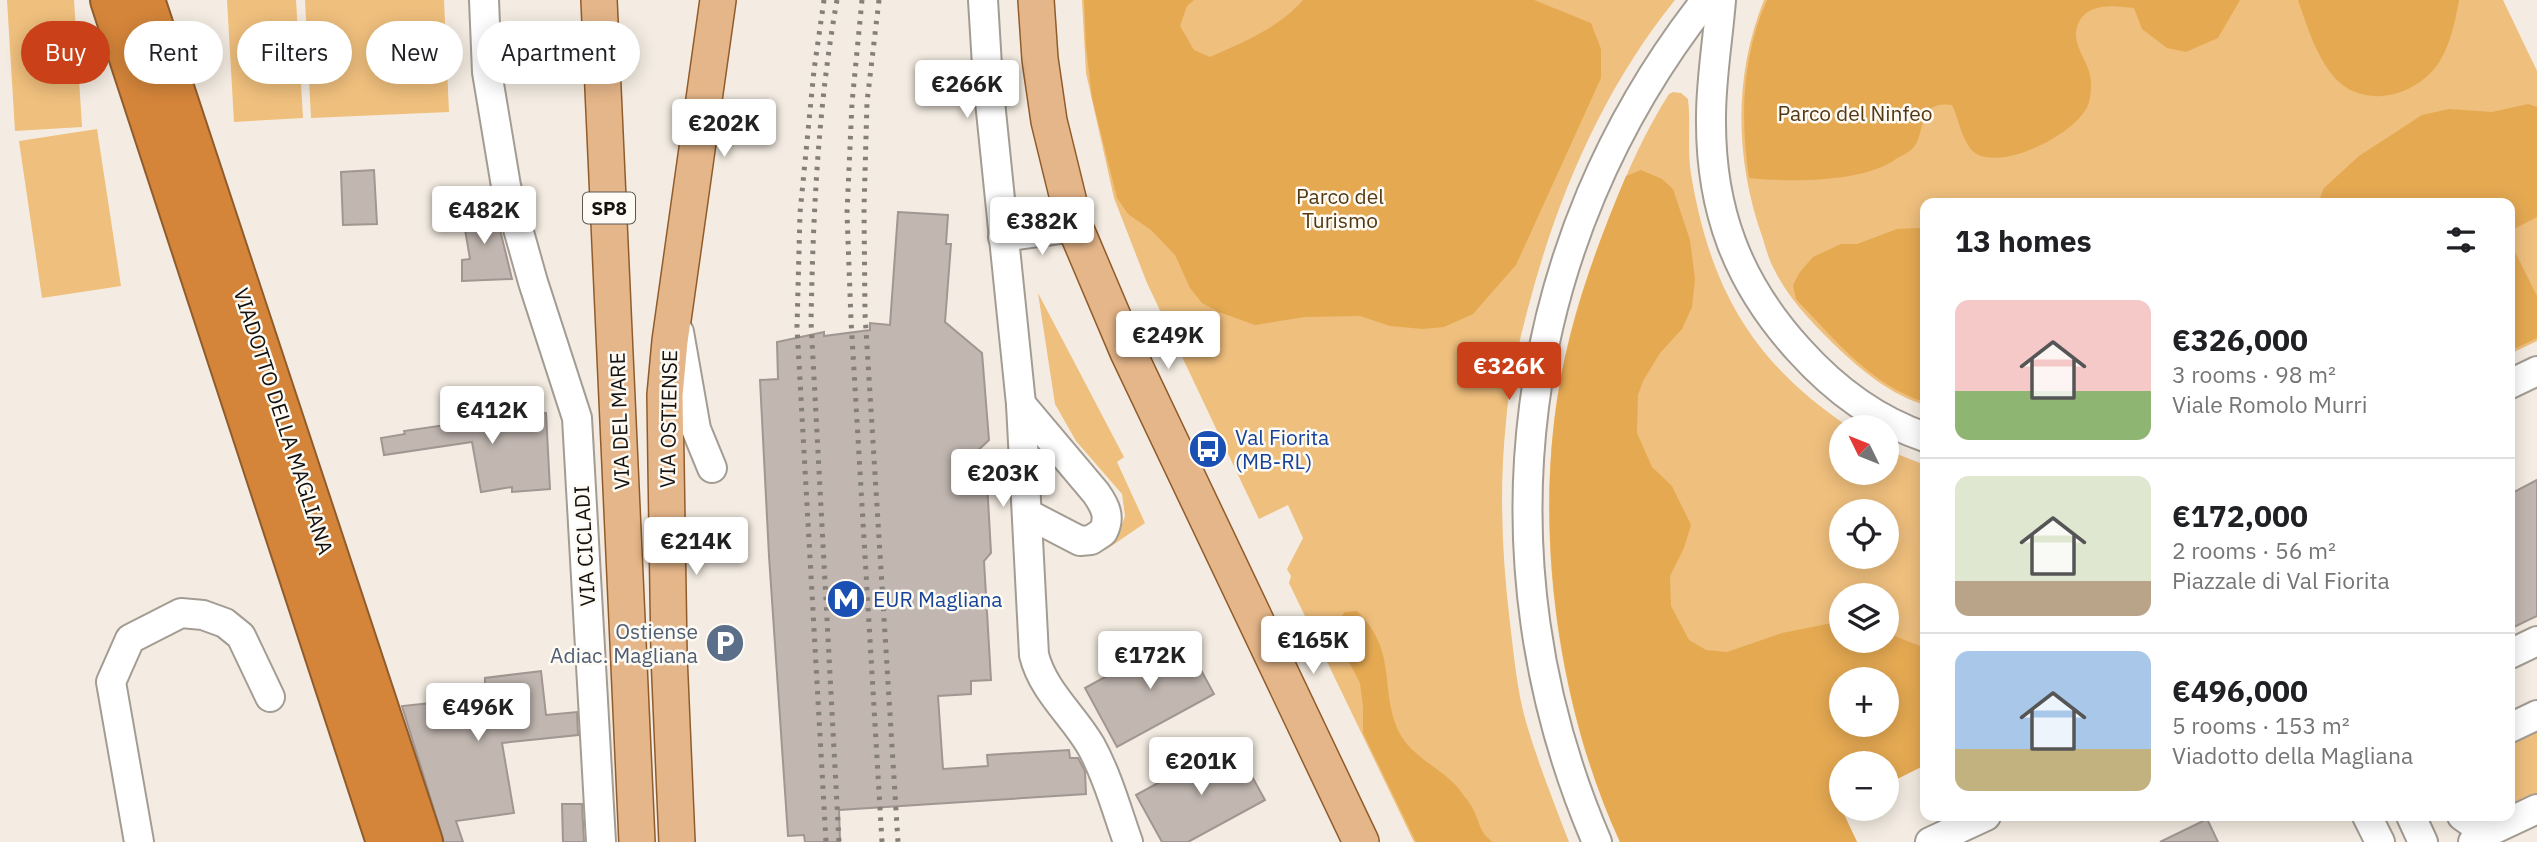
<!DOCTYPE html>
<html lang="en">
<head>
<meta charset="utf-8">
<style>
	:root { --surface:#fff; --page:#f2f2f2; --text:#202124; --muted:#757577; --line:#e0e0e0; --accent:#ca4119 }
	body { margin:0; font-family:"IBM Plex Sans",sans-serif; background:var(--page); color:var(--text); height:100vh; display:flex; flex-direction:column; font-size:26px; white-space:nowrap }
	* { box-sizing:border-box; margin:0 }
	p { font-size:23px; color:var(--muted) }
	.icon { flex:none; width:38px; height:38px; fill:none; stroke:currentColor; stroke-width:2; stroke-linecap:round; stroke-linejoin:round }
	.map { position:relative; flex:1; overflow:hidden }
	.sheet { position:absolute; left:1920px; top:198px; width:595px; height:623px; display:flex; flex-direction:column; background:var(--surface); border-radius:14px; box-shadow:0 4px 18px #0003 }
	.sheet>* { flex:none }
	.guide { position:absolute; left:21px; top:21px; width:665px; height:63px; display:flex; gap:14px }
	.needle { width:46px; rotate:313deg }
	.controls { position:absolute; left:1829px; top:415px; display:grid; gap:14px }
	.controls a { display:grid; place-items:center; width:70px; height:70px; border-radius:50%; background:var(--surface); box-shadow:0 4px 18px #0003; font-size:35px }
	.price { position:absolute; translate:-50% -60px; padding:0 16px; border-radius:7px; background:#fff; color:#222; font-size:23px; line-height:46px; filter:drop-shadow(0 2px 4px #0008) }
	.price::after { content:''; position:absolute; left:50%; top:42px; width:21px; height:16px; margin-left:-10px; background:inherit; clip-path:polygon(0 0,100% 0,50% 100%) }
	.price.current { background:var(--accent); color:#fff }
	ul { padding:0; list-style:none }
	li { display:flex; align-items:center; gap:21px; height:175px; padding:0 35px }
	li+li { border-top:2px solid var(--line) }
	li span { display:grid; place-items:center; flex:none; width:196px; height:140px; border-radius:14px; color:#555 }
	li>.icon { margin-inline-start:auto }
	span .icon { width:84px; height:84px; fill:#fffc; stroke-width:1 }
	li b { font-size:30px }
	h2 { display:flex; justify-content:space-between; align-items:center; height:84px; padding:0 35px; font-size:30px }
	.tag { padding:0 24px; border-radius:32px; background:var(--surface); box-shadow:0 4px 18px #0003; font-size:24px; line-height:63px }
	.tag.current { background:var(--accent); color:#fff }
	.map>svg:first-child { display:block }
	.green { fill:#efbf7d; fill-rule:evenodd }
	.forest { fill:#e5a952; fill-rule:evenodd }
	.building { fill:#c1b6b0; stroke:#a19691; stroke-width:2 }
	.lines { fill:none; stroke-linecap:round; stroke-linejoin:round }
	.minor-casing { stroke:#a39c93; stroke-width:32 }
	.major-casing { stroke:#915c2b; stroke-width:38 }
	.highway-casing { stroke:#915c2b; stroke-width:42 }
	.minor { stroke:#fff; stroke-width:28 }
	.major { stroke:#e5b689; stroke-width:35 }
	.highway { stroke:#d4853a; stroke-width:38 }
	.rail { stroke:#847f78; stroke-width:5; stroke-dasharray:3.5 7; stroke-linecap:butt }
	.labels { text-anchor:middle; dominant-baseline:central; stroke-width:5; stroke-linejoin:round; paint-order:stroke }
	.shield { fill:#fefaf4; stroke:#5a5753; stroke-width:2 }
	.shield-label { font-size:19px; font-weight:bold; fill:#14110e }
	.park-label { font-size:21px; fill:#523914; stroke:#fefaf4 }
	.street-label { font-size:21px; fill:#14110e; stroke:#fefaf4 }
	.transit-label { font-size:21px; fill:#164399; stroke:#fefaf4; text-anchor:start }
	.service-label { font-size:21px; fill:#4e5e75; stroke:#fefaf4; text-anchor:end }
</style>
</head>
<body>
<div class="map">
<svg width="2537" height="842" viewBox="0 0 2537 842">
	<rect width="100%" height="100%" fill="#f4ece2"/>
	<g class="green">
		<path d="M7 0H74L82 127 15 131Z"/>
		<path d="M227 0H296L303 118 234 122Z"/>
		<path d="M305 0H444L449 112 311 118Z"/>
		<path d="M1082 0H1675C1603 89 1557 197 1528 308 1518 346 1509 384 1506 422 1499 489 1502 557 1510 623 1514 656 1517 690 1526 722 1538 763 1554 803 1569 842H1414L1289 583 1291 576 1287 569 1303 538 1288 505 1259 519 1147 283 1114 198 1086 73Z"/>
		<path d="M1764 0H2503L2537 71V341L2510 354V203H1925V405C1892 395 1866 374 1841 351 1816 327 1789 300 1774 269 1769 260 1766 249 1763 239 1735 161 1733 77 1764 0Z"/>
		<path d="M1673 92 1681 93 1688 99C1691 124 1687 149 1691 174 1710 288 1752 362 1849 427H1841V472H1886L1887 450 1925 465V765L1887 784 1886 763H1841V808L1857 842H1620C1562 717 1538 559 1554 422 1562 348 1585 276 1613 208 1629 168 1646 130 1669 94ZM1841 511H1886V556H1841ZM1841 595H1886V640H1841ZM1841 679H1886V724H1841Z"/>
		<path d="M97 129 121 286 42 298 19 141Z"/>
		<path d="M1038 293 1124 457 1117 462 1145 523 1104 551 1117 539 1125 516 1122 494 1076 441 1055 404Z"/>
		<path d="M2537 725V798L2510 811V738Z"/>
	</g>
	<g class="forest">
		<path d="M1084 0H1194L1187 6 1180 26 1194 50 1210 57C1243 42 1279 28 1303 0H1534L1591 23 1601 49V78L1516 265 1473 314 1444 327 1423 329 1390 326 1360 316 1305 317 1255 325 1219 312 1202 303 1190 288 1175 255 1151 230 1128 214 1117 198 1092 98 1086 47Z"/>
		<path d="M1767 0H2240L2218 38 2186 52 2167 48 2142 29 2134 8C2117 6 2091 2 2080 20 2068 41 2086 56 2090 75 2092 83 2091 94 2089 102 2082 131 2003 172 1975 153 1962 143 1959 119 1952 105 1917 100 1926 131 1914 147 1910 152 1901 156 1896 159 1863 183 1788 182 1749 178 1740 118 1742 56 1767 0Z"/>
		<path d="M2298 0H2459C2455 22 2451 42 2440 61 2418 96 2364 111 2334 77 2316 56 2307 26 2298 0Z"/>
		<path d="M2528 104 2537 107V217L2510 231V203H2318L2324 188 2359 156 2422 115 2449 109 2492 112Z"/>
		<path d="M1641 170 1662 179 1673 189 1690 240 1695 279 1692 307 1682 329 1660 353 1643 381 1638 395 1637 433 1652 467 1672 486 1691 525 1684 548 1670 576 1671 606 1689 640 1706 650 1727 652 1782 633 1832 623 1841 624V640H1886L1887 633 1925 648V765L1887 784 1886 763H1841V808L1857 842H1620C1559 710 1534 532 1559 389 1572 314 1597 245 1626 176ZM1886 679V724H1841V679Z"/>
		<path d="M1920 228 1925 229V402C1872 386 1833 338 1796 299L1793 285 1800 272 1813 257 1841 244H1857L1897 229Z"/>
		<path d="M2510 242 2537 296V338L2510 351Z"/>
		<path d="M1357 611C1398 652 1379 685 1398 730 1410 757 1441 767 1459 789 1464 796 1471 804 1474 811 1481 825 1479 832 1493 842H1416L1363 733V706L1360 683 1335 635 1337 622 1345 612Z"/>
	</g>
	<g class="building">
		<path d="M374 170 377 224 343 225 341 172Z"/>
		<path d="M493 201 512 279 462 281V260L470 259 462 212 478 209 477 204Z"/>
		<path d="M898 212 948 215 946 244H951L945 322 982 353 989 440 974 454 986 464 991 553 984 561 991 680 971 681V694L938 696 943 769 988 766 987 755 1069 750 1070 758H1078L1085 771 1086 794 839 810 840 842H805L804 835 788 836 769 556 760 380 778 379 777 342 824 332V336L870 330V323L890 325Z"/>
		<path d="M507 389 515 414 546 413 550 489 512 492V487L481 492 472 442 384 455 381 438 405 434 404 431 494 418 485 394Z"/>
		<path d="M2537 480V616L2510 629V494Z"/>
		<path d="M1182 635 1214 694 1117 747 1085 688Z"/>
		<path d="M541 671 546 715 577 712 578 735 502 743 514 813 456 821 463 842H444L402 706 431 703 430 687 485 684V678Z"/>
		<path d="M1233 742 1265 800 1188 842H1162L1136 795Z"/>
		<path d="M562 804H582L584 842H563Z"/>
		<path d="M2207 819 2218 842H2160Z"/>
	</g>
	<g class="lines">
		<g class="minor-casing">
			<g id="minor">
				<path d="M484 0 487 72 506 186 533 282 577 418 601 842"/>
				<path d="M983 0 988 82 1021 404 1034 655C1043 691 1073 715 1091 746 1107 775 1117 811 1128 842"/>
				<path d="M1721 0C1718 39 1711 78 1711 117 1710 209 1737 282 1799 350 1834 389 1875 420 1925 437"/>
				<path d="M1003 237 1075 227"/>
				<path d="M679 332 696 429 712 468"/>
				<path d="M2510 384 2537 371"/>
				<path d="M1021 404 1096 493C1105 506 1111 517 1103 532L1091 540 1080 541 1028 514"/>
				<path d="M2510 654 2537 641"/>
				<path d="M2510 728 2537 715"/>
				<path d="M2367 816 2380 842"/>
				<path d="M2411 816 2423 842"/>
				<path d="M2462 816 2486 833"/>
				<path d="M139 842 111 682 130 639 181 613 203 615 225 623 241 636 270 697"/>
				<path d="M1597 842C1475 559 1515 243 1706 0"/>
				<path d="M1930 842 1986 816"/>
				<path d="M2473 842 2486 833 2537 809"/>
			</g>
		</g>
		<g class="major-casing">
			<g id="major">
				<path d="M599 0 637 842"/>
				<path d="M1036 0 1040 59 1049 121 1075 227 1128 352 1361 842"/>
				<path d="M677 842 669 655 666 464 665 395 670 341 718 0"/>
			</g>
		</g>
		<g class="highway-casing">
			<g id="highway">
				<path d="M110 0 386 842"/>
				<path d="M145 0 423 842"/>
			</g>
		</g>
		<use href="#minor" class="minor"/>
		<use href="#major" class="major"/>
		<use href="#highway" class="highway"/>
		<g class="rail">
			<path d="M824 0 814 70 800 213 797 327 826 842"/>
			<path d="M837 0C818 106 813 215 811 322L839 842"/>
			<path d="M862 0 852 103 847 213 851 320 882 842"/>
			<path d="M879 0 867 102 864 209 865 314 898 842"/>
		</g>
	</g>
	<defs>
		<g id="bus-disc" transform="scale(2.0125)"><circle r="9.5" fill="#1a4fb4" stroke="#fefaf4"/><path d="M-5-6H5V4H4V6H2V4H-2V6H-4V4H-5ZM-3.5-4V0h7V-4ZM-3.5 1.2v1.5H-2V1.2ZM2 1.2v1.5H3.5V1.2Z" fill="#fff"/></g>
		<g id="metro-disc" transform="scale(2.0125)"><circle r="9.5" fill="#1a4fb4" stroke="#fefaf4"/><path d="M-5.5 5V-5H-3L0 0L3-5H5.5V5H3V-.5L0 4L-3-.5V5Z" fill="#fff"/></g>
		<g id="parking-disc" transform="scale(2.0125)"><circle r="9.5" fill="#5c6f8a" stroke="#fefaf4"/><path d="M-3.5-5.5H1a3.5 3.5 0 0 1 0 7H-1V5.5H-3.5ZM-1-3.4V-.6H.8a1.4 1.4 0 0 0 0-2.8Z" fill="#fff"/></g>
	</defs>
	<g fill-rule="evenodd">
		<use href="#bus-disc" x="1208" y="449"/>
		<use href="#metro-disc" x="846" y="599"/>
		<use href="#parking-disc" x="725" y="643"/>
	</g>
	<g class="labels">
		<rect class="shield" x="583" y="192.5" width="52" height="31" rx="5"/>
		<g class="shield-label">
			<text x="609" y="208">SP8</text>
		</g>
		<g class="park-label">
			<text x="1855" y="113">Parco del Ninfeo</text>
			<text x="1340" y="196">Parco del<tspan x="1340" dy="24">Turismo</tspan></text>
		</g>
		<g class="street-label">
			<text transform="translate(668 419) rotate(-89)">VIA OSTIENSE</text>
			<text transform="translate(284 421) rotate(72)">VIADOTTO DELLA MAGLIANA</text>
			<text transform="translate(619 421) rotate(-92)">VIA DEL MARE</text>
			<text transform="translate(584 546) rotate(-93)">VIA CICLADI</text>
		</g>
		<g class="transit-label">
			<text x="1235" y="437">Val Fiorita<tspan x="1235" dy="24">(MB-RL)</tspan></text>
			<text x="873" y="599">EUR Magliana</text>
		</g>
		<g class="service-label">
			<text x="698" y="631">Ostiense<tspan x="698" dy="24">Adiac. Magliana</tspan></text>
		</g>
	</g>
</svg>
<div class="controls">
<a><svg class="needle" viewBox="-14 -14 28 28"><path d="M0-13l5 13h-10z" fill="#e53935"/><path d="M0 13l5-13h-10z" fill="#757577"/></svg></a>
<a><svg class="icon" aria-label="locate" viewBox="0 0 24 24"><circle cx="12" cy="12" r="6"/><path d="M12 2v4M12 18v4M2 12h4M18 12h4"/></svg></a>
<a><svg class="icon" aria-label="layers" viewBox="0 0 24 24"><path d="M12 4l9 5-9 5-9-5zM3 14l9 5 9-5"/></svg></a>
<a>+</a>
<a>−</a>
</div>
<b class="price" style="left:967px;top:120px">€266K</b>
<b class="price" style="left:724px;top:159px">€202K</b>
<b class="price" style="left:484px;top:246px">€482K</b>
<b class="price" style="left:1042px;top:257px">€382K</b>
<b class="price" style="left:1168px;top:371px">€249K</b>
<b class="price current" style="left:1509px;top:402px">€326K</b>
<b class="price" style="left:492px;top:446px">€412K</b>
<b class="price" style="left:1003px;top:509px">€203K</b>
<b class="price" style="left:696px;top:577px">€214K</b>
<b class="price" style="left:1313px;top:676px">€165K</b>
<b class="price" style="left:1150px;top:691px">€172K</b>
<b class="price" style="left:478px;top:743px">€496K</b>
<b class="price" style="left:1201px;top:797px">€201K</b>
<div class="guide">
<a class="tag current">Buy</a>
<a class="tag">Rent</a>
<a class="tag">Filters</a>
<a class="tag">New</a>
<a class="tag">Apartment</a>
</div>
<section class="sheet">
<h2>13 homes<svg class="icon" aria-label="filters" viewBox="0 0 24 24"><path d="M4 7h16M4 17h16"/><circle cx="9" cy="7" r="2"/><circle cx="15" cy="17" r="2"/></svg></h2>
<ul>
<li><span style="background:linear-gradient(#f6c9c9 65%,#8fb573 0)"><svg class="icon" aria-label="home" viewBox="0 0 24 24"><path d="M3 11l9-7 9 7M6 9v11h12V9"/></svg></span><div><b>€326,000</b><p>3 rooms · 98 m²</p><p>Viale Romolo Murri</p></div></li>
<li><span style="background:linear-gradient(#dfe7d0 75%,#b9a48a 0)"><svg class="icon" aria-label="home" viewBox="0 0 24 24"><path d="M3 11l9-7 9 7M6 9v11h12V9"/></svg></span><div><b>€172,000</b><p>2 rooms · 56 m²</p><p>Piazzale di Val Fiorita</p></div></li>
<li><span style="background:linear-gradient(#a9c7e8 70%,#c2b280 0)"><svg class="icon" aria-label="home" viewBox="0 0 24 24"><path d="M3 11l9-7 9 7M6 9v11h12V9"/></svg></span><div><b>€496,000</b><p>5 rooms · 153 m²</p><p>Viadotto della Magliana</p></div></li>
</ul>
</section>
</div>
</body>
</html>
